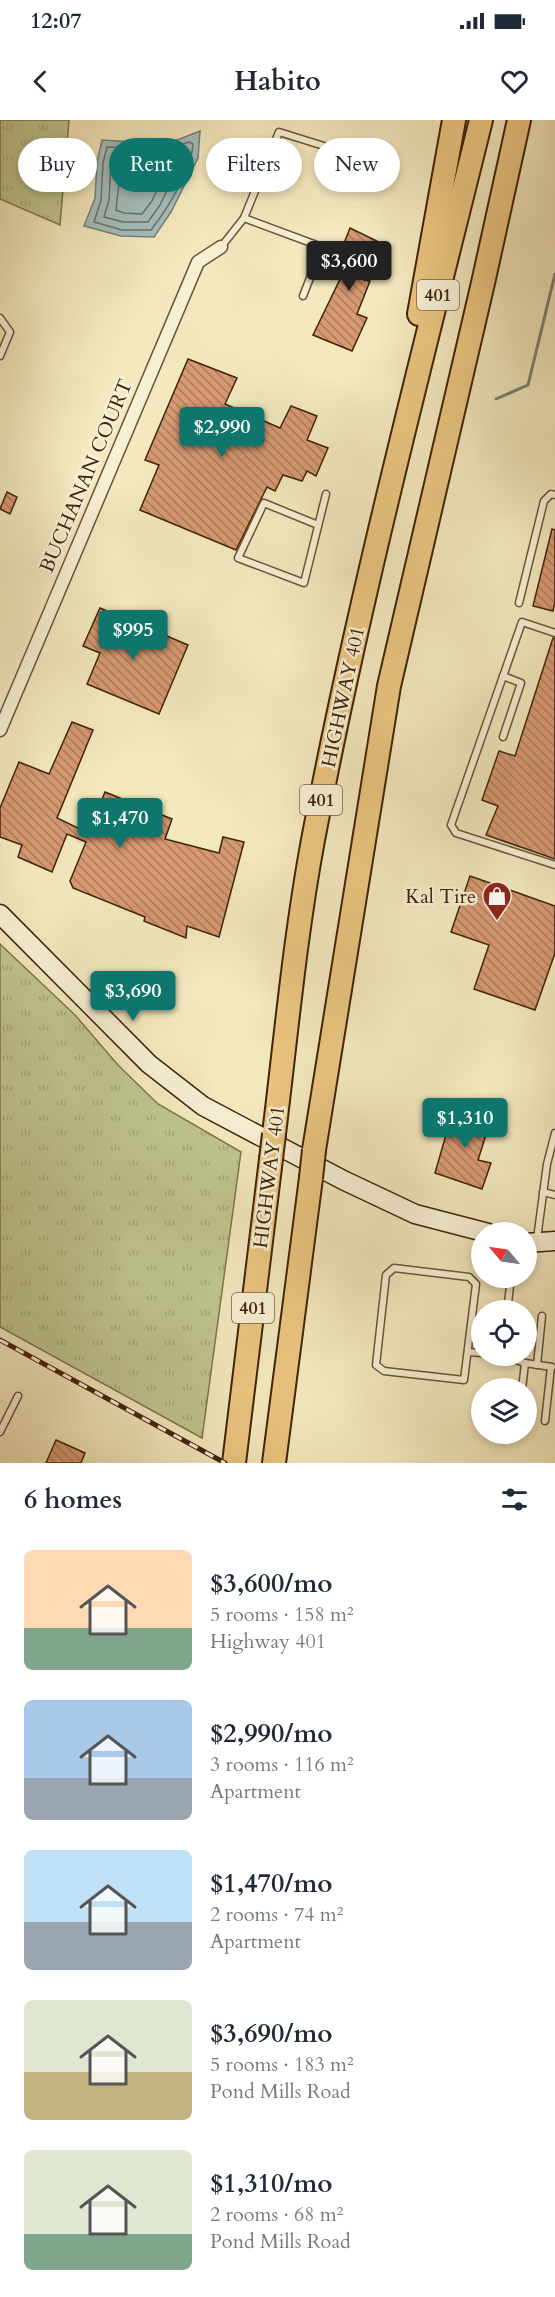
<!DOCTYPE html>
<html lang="en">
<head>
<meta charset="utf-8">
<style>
	:root { --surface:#fff; --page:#f2f2f3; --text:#1f2937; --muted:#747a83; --accent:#0f766e }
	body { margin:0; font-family:Cardo,serif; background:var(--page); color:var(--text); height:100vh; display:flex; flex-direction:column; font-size:22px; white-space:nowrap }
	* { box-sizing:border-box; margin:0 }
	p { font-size:20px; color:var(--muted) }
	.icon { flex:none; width:33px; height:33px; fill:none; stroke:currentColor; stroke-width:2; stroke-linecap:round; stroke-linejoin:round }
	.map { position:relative; height:1343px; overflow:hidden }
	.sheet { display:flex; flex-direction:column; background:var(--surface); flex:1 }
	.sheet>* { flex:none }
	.hud { position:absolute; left:18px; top:18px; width:519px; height:54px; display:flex; gap:12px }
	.needle { width:39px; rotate:299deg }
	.controls { position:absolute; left:471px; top:1102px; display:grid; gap:12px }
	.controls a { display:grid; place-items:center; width:66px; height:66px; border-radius:50%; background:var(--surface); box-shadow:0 3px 9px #0003; font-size:30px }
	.price { position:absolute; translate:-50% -51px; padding:0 14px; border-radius:6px; background:var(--accent); color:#fff; font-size:20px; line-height:39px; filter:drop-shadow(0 2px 3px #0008) }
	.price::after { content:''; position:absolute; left:50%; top:36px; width:18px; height:14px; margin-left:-9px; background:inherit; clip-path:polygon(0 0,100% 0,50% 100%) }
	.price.on { background:#222; color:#fff }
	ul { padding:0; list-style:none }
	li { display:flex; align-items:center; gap:18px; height:150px; padding:0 24px }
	li span { display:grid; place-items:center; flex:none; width:168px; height:120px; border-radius:9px; color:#555 }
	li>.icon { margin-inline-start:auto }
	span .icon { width:72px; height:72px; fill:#fffc; stroke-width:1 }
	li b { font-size:26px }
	h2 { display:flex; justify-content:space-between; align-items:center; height:72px; padding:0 24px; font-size:26px }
	.chip { padding:0 21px; border-radius:27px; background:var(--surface); box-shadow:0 3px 9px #0003; font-size:21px; line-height:54px }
	.chip.on { background:var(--accent); color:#fff }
	.status { display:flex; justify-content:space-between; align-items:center; height:42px; padding:0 30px; background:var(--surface); direction:ltr }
	.status svg { height:16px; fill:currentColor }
	header { display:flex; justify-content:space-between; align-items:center; height:78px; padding:0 24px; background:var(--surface); font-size:27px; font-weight:600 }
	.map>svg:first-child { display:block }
	.grass { fill:url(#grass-tufts); stroke:#80744c; stroke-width:1.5 }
	.water { fill:#a3bdbe; stroke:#7b7f75; stroke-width:1.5 }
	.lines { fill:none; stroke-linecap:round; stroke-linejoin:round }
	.shore { stroke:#727063; stroke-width:1.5 }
	.stream { stroke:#7b7f75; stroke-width:3 }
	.building { fill:url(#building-back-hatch); stroke:#402308; stroke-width:1.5 }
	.lane-casing { stroke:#6d5436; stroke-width:9 }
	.street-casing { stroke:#6d5436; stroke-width:15 }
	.secondary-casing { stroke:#402308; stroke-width:21 }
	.highway-casing { stroke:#402308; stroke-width:26 }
	.lane { stroke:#f7f0d5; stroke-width:6 }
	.street { stroke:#f7f0d5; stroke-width:12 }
	.secondary { stroke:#f7f0d5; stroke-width:18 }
	.highway { stroke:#eac47f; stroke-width:22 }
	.rail-casing { stroke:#402308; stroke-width:5 }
	.rail { stroke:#f7f0d5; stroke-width:3; stroke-dasharray:9; stroke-linecap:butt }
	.highway-bridge-casing { stroke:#402308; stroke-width:26; stroke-linecap:butt }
	.highway-bridge { stroke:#eac47f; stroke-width:22 }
	.labels { text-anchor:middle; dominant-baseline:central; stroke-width:5; stroke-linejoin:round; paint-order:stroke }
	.shield { fill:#f7f0d5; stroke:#776046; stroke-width:1.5 }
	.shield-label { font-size:18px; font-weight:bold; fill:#402308 }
	.street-label { font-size:20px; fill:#402308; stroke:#f7f0d5 }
	.poi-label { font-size:20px; fill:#402308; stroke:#f7f0d5; text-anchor:end }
</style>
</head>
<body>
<div class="status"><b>12:07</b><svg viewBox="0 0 49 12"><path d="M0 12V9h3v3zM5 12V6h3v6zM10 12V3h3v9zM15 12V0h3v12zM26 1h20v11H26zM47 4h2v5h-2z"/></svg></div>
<header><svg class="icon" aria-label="back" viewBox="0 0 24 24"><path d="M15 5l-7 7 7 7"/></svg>Habito<svg class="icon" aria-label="heart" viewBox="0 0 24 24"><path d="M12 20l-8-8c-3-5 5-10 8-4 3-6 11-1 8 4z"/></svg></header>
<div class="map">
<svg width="555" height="1343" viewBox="0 0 555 1343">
	<defs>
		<pattern id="grass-tufts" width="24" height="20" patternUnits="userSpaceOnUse" patternTransform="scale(1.5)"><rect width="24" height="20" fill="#bfc58f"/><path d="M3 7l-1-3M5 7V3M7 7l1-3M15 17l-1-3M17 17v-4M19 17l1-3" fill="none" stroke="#a5a97a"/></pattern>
		<pattern id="building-back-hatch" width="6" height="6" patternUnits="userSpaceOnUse" patternTransform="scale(1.5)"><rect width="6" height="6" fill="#d69972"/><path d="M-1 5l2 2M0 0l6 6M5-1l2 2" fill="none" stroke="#af7c5c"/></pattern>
	</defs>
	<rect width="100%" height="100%" fill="#f3e8be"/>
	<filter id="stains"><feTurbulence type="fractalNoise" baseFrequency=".00333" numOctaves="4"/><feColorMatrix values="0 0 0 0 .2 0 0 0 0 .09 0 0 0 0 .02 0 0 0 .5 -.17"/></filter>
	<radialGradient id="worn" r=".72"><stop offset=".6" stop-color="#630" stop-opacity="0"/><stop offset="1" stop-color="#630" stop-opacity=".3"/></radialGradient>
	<g class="grass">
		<path d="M0 0H69L60 105 0 79Z"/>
		<path d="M0 824 75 895 118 945 158 984 241 1032 202 1318 0 1207Z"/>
	</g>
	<path class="water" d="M200 11 198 38 171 92 154 117 121 116 84 106 95 78 97 42 102 20 167 24Z"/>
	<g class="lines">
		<g class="shore">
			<path d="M189 22 193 24C191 51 168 88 151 110H122L94 102 101 80 103 43 107 27 168 29Z"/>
			<path d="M180 33 183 38 160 85 148 102H123L104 97 109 80 111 44 113 35 167 37Z"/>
			<path d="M121 44 167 48 152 81 142 94 124 93 116 90Z"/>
		</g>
		<path class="stream" d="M496 279 528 265 555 154"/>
	</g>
	<g class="building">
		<path d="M350 108 381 123 364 160 370 161 357 194 367 198 352 231 313 215 343 153 334 149Z"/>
		<path d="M188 239 237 258 225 284 280 308 291 286 317 296 307 320 328 328 316 356 307 351 302 361 283 355 275 371 267 367 236 430 140 390 159 345 145 340Z"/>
		<path d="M7 372 17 377 10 394 0 389Z"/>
		<path d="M552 409 555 410V482L553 491 533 486Z"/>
		<path d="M100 488 188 525 159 594 87 564 100 533 83 526Z"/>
		<path d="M553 518H555V739L486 715 498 686 482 680 499 631 515 636Z"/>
		<path d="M72 602 93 610 57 698 88 713 105 672 172 699 165 719 219 733 223 717 244 722 219 817 187 806 186 818 144 801 145 797 73 768 70 761 86 722 67 714 52 752 18 737 22 725 0 717V688L19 642 49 654Z"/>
		<path d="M470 756 555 786V833L535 890 474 869 489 825 451 812Z"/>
		<path d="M454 987 491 999 478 1040 491 1043 482 1069 435 1053Z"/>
		<path d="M56 1320 85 1333 81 1343H46Z"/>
	</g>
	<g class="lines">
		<g class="lane-casing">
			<g id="lane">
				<path d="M244 98 322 127 303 176"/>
				<path d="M221 127 244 98 279 12 388 46"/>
				<path d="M0 198 10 212 0 236"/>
				<path d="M318 405 264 383 238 438 304 463 326 374"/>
				<path d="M519 483 544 381 551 374 555 375"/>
				<path d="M555 513 522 502 451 705 456 713 555 745"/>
				<path d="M503 617 521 563 503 556"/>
				<path d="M543 1072 555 1075"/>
				<path d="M537 1119 547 1044 555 1013"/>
				<path d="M394 1148 469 1157 476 1164 464 1260 384 1251 376 1245 386 1155Z"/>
				<path d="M507 1191 511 1158"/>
				<path d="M468 1232 482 1233"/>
				<path d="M504 1236 525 1243 552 1247"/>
				<path d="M537 1245 542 1196"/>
				<path d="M522 1269 525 1243"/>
				<path d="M545 1301 551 1247"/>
				<path d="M0 1312 18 1276"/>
			</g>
		</g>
		<g class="street-casing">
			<path id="street" d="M0 610 198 142 221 127"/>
		</g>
		<g class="secondary-casing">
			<g id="secondary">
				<path d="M0 794 149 944 203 986 343 1060 415 1094 488 1113"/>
				<path d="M526 1123 555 1121"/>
			</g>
		</g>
		<g class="highway-casing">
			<g id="highway">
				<path d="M419 194 454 0"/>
				<path d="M274 1014C286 916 295 817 313 720 359 478 422 239 481 0"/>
				<path d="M314 1030 389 566 483 163 519 0"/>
				<path d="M234 1343 271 1039"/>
				<path d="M274 1343 311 1058"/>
			</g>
		</g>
		<use href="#lane" class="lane"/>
		<use href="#street" class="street"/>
		<use href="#secondary" class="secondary"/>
		<use href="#highway" class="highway"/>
		<g class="rail-casing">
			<path id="rail" d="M0 1220 225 1343"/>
		</g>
		<use href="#rail" class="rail"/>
		<g class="highway-bridge-casing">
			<g id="highway-bridge">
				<path d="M271 1039 274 1014"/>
				<path d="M311 1058 314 1030"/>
			</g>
		</g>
		<use href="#highway-bridge" class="highway-bridge"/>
	</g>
	<defs>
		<g id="shop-pin" transform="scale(1.5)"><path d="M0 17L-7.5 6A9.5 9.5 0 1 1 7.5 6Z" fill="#8f2418" stroke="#f7f0d5"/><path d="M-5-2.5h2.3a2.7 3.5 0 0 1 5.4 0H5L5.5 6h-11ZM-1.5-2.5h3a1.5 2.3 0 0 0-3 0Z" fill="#fff"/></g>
	</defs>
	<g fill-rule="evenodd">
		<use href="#shop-pin" x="497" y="776"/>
	</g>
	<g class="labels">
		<g class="shield">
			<rect x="417" y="160" width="42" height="30" rx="4.5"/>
			<rect x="300" y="665" width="42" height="30" rx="4.5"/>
			<rect x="232" y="1173" width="42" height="30" rx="4.5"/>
		</g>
		<g class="shield-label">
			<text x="438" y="175">401</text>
			<text x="321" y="680">401</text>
			<text x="253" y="1188">401</text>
		</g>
		<g class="street-label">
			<text transform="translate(86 356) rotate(-67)">BUCHANAN COURT</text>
			<text transform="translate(343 577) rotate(-78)">HIGHWAY 401</text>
			<text transform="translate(269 1057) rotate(-83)">HIGHWAY 401</text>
		</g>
		<g class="poi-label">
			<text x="476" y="776">Kal Tire</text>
		</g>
	</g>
	<rect width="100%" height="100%" filter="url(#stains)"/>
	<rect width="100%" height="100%" fill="url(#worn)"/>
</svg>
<div class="controls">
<a><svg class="needle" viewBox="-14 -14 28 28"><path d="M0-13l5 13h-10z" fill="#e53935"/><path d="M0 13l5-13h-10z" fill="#747a83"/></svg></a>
<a><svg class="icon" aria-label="locate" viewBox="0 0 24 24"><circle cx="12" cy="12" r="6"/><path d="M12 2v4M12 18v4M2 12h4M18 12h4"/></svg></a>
<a><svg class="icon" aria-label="layers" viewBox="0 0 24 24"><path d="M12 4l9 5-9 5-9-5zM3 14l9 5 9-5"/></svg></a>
</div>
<b class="price on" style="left:349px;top:172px">$3,600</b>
<b class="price" style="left:222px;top:338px">$2,990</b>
<b class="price" style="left:133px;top:541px">$995</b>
<b class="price" style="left:120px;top:729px">$1,470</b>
<b class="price" style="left:133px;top:902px">$3,690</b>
<b class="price" style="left:465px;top:1029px">$1,310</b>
<div class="hud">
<a class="chip">Buy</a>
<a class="chip on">Rent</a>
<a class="chip">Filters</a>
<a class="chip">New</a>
</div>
</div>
<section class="sheet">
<h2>6 homes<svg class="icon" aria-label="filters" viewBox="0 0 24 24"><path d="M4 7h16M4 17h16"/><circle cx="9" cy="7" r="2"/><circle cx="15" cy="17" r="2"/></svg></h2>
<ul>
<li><span style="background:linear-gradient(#ffd9b3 65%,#7fa58c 0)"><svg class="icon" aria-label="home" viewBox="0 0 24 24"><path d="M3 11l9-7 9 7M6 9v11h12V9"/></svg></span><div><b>$3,600/mo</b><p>5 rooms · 158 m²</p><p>Highway 401</p></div></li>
<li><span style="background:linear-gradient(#a9c7e8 65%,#9aa5b1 0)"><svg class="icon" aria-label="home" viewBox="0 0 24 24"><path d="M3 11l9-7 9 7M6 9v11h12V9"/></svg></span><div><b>$2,990/mo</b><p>3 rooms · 116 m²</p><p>Apartment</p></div></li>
<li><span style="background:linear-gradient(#bfe0f5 60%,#9aa5b1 0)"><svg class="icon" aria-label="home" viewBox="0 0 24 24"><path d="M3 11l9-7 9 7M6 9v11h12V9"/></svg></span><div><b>$1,470/mo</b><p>2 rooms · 74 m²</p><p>Apartment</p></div></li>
<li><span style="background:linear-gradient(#dfe7d0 60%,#c2b280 0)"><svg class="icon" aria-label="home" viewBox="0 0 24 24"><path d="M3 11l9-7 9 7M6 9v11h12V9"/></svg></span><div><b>$3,690/mo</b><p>5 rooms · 183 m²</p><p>Pond Mills Road</p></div></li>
<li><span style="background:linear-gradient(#dfe7d0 70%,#7fa58c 0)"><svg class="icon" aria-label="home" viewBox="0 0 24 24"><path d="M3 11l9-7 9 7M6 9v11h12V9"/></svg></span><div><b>$1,310/mo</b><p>2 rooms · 68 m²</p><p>Pond Mills Road</p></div></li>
</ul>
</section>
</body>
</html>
